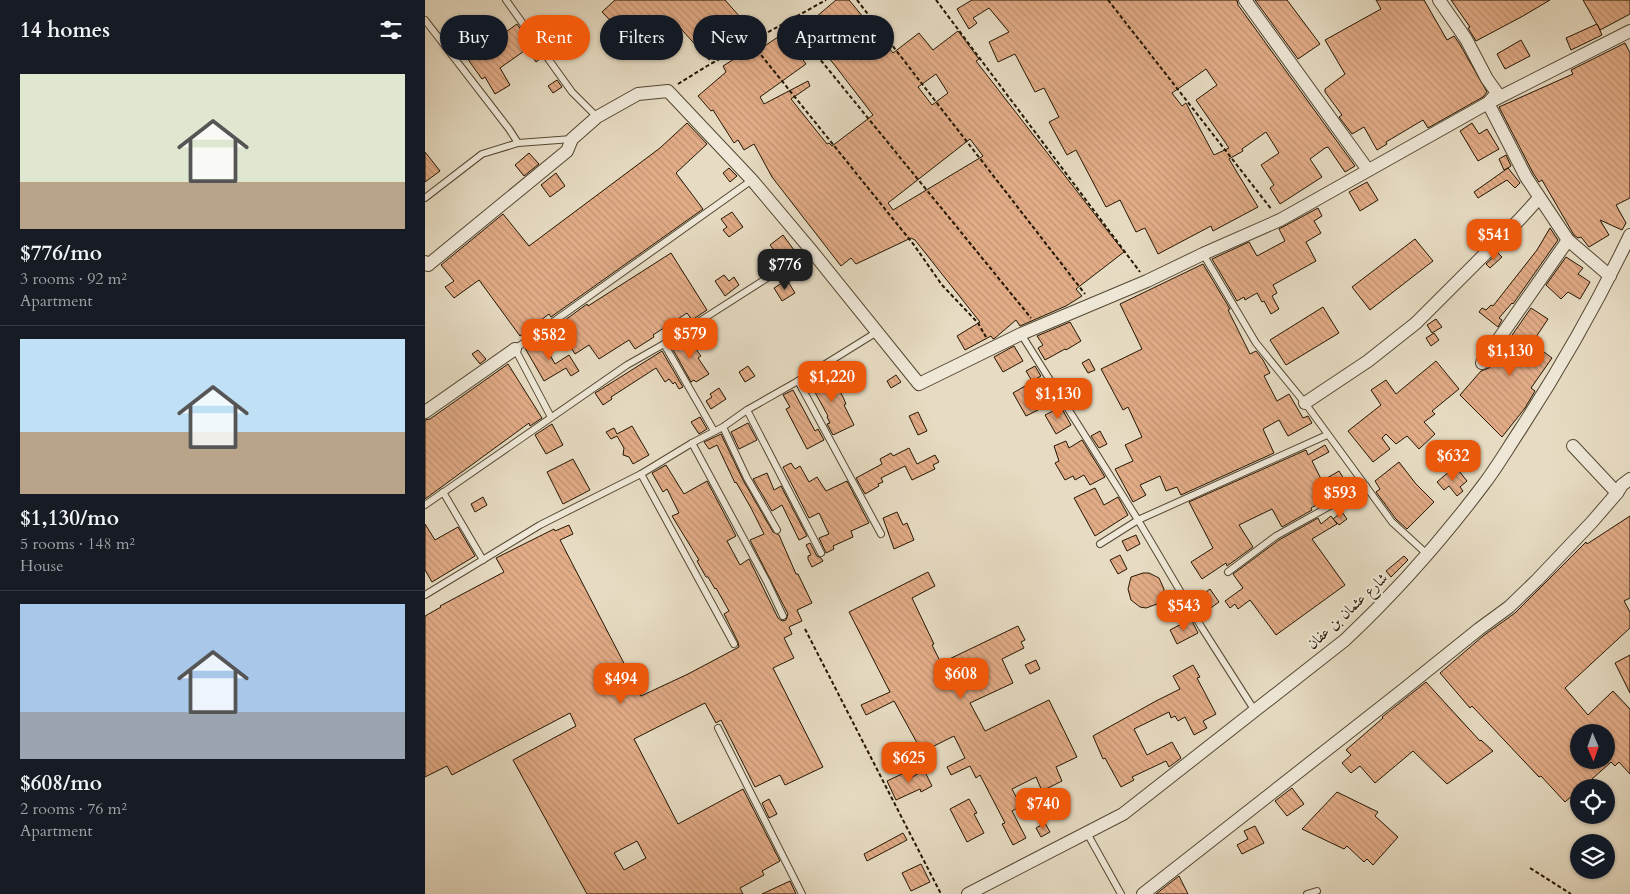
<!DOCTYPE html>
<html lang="en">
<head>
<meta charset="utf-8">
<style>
	:root { --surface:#171b24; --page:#242831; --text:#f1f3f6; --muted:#9ea1a6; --line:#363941; --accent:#ea580c }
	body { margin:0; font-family:Cardo,Amiri,serif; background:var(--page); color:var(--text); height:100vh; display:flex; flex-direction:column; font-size:19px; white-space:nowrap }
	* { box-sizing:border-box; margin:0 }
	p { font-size:16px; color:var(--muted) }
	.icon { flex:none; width:28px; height:28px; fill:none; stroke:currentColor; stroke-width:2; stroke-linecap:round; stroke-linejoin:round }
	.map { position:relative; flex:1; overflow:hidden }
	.panel { display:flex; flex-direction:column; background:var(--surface); width:425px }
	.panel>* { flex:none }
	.guide { position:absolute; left:15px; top:15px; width:475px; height:45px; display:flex; gap:10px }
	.needle { width:32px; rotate:178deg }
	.fabs { position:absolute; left:1145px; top:724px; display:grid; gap:10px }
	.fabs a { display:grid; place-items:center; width:45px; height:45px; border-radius:50%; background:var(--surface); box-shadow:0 1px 4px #0004; font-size:25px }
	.price { position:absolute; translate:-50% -42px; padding:0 11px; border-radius:10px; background:var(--accent); color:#fff; font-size:16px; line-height:32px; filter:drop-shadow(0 1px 2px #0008) }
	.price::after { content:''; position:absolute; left:50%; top:30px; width:15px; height:11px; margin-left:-8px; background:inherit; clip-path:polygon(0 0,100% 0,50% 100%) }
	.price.selected { background:#222; color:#fff }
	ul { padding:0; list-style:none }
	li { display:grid; align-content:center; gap:10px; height:265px; padding:0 20px }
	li+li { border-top:1px solid var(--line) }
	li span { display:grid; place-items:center; height:155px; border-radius:0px; color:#555 }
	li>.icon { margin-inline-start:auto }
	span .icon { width:90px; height:90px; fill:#fffc; stroke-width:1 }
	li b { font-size:21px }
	h2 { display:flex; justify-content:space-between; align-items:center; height:60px; padding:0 20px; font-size:21px }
	.tag { padding:0 18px; border-radius:22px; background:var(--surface); box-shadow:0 1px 4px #0004; font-size:18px; line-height:45px }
	.tag.selected { background:var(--accent); color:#fff }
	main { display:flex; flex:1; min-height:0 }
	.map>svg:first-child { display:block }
	.building { fill:url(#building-back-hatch); stroke:#241602; fill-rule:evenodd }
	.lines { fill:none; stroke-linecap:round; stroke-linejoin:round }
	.service-casing { stroke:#554832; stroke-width:8 }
	.minor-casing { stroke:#554832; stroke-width:14 }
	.path { stroke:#241602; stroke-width:2; stroke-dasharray:4 2.5; stroke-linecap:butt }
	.service { stroke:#efe8d8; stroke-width:6 }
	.minor { stroke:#efe8d8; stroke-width:12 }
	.labels { text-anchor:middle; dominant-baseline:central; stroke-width:4; stroke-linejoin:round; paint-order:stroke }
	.street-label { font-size:15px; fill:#241602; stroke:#efe8d8 }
</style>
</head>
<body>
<main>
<section class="panel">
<h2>14 homes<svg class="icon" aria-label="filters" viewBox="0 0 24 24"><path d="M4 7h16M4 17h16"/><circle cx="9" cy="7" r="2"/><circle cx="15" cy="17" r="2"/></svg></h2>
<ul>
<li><span style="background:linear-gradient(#dfe7d0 70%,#b9a48a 0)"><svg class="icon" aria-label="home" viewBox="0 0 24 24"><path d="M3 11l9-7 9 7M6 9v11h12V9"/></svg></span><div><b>$776/mo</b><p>3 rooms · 92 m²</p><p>Apartment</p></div></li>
<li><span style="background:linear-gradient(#bfe0f5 60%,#b9a48a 0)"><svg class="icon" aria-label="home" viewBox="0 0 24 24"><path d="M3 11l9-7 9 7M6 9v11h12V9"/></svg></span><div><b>$1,130/mo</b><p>5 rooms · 148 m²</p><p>House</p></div></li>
<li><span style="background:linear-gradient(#a9c7e8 70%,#9aa5b1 0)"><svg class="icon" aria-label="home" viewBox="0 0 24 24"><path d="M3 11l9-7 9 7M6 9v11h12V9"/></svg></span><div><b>$608/mo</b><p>2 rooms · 76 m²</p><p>Apartment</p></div></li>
</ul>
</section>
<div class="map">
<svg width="1205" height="894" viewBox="0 0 1205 894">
	<defs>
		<pattern id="building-back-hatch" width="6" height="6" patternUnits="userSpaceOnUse" patternTransform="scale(1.25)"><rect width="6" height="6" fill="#e2ac87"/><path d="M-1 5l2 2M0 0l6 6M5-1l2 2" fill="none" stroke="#c29373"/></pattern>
	</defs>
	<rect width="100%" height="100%" fill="#e7dcc3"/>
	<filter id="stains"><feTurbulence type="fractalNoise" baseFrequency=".004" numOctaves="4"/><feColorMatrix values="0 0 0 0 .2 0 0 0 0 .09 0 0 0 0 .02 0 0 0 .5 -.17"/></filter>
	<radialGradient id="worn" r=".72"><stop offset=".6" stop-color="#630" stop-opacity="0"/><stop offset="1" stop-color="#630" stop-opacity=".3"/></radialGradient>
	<g class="building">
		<path d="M190 0H300L323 26 284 60 249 21 216 52 177 12Z"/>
		<path d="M411 0H424L468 53 494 33 508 50 533 31 554 59 551 61 699 252 651 289 657 296 641 306 595 326 591 320 570 338 568 339 566 336 540 350 532 336 555 322 490 240 486 238 431 264 426 258 416 266 347 177 329 144 319 150 313 140 309 143 288 110 286 111 273 96 301 72 298 66 327 48 329 53 359 33H362L370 44 368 46 381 64 335 97 339 104 383 81 385 86 366 99 402 144 404 143 407 146 448 115 408 63 377 29ZM511 74 523 93 507 105 493 87ZM545 139 558 156 468 210 463 203Z"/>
		<path d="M547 0H812L813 5 930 166 920 172 903 147 900 148 885 159 897 177 855 204 845 188 849 185 836 165 854 153 841 132 817 149 818 151 804 159 833 207 788 231 786 226 733 254 720 228 711 232 695 200 681 207 651 150 642 155 624 122 634 117 619 88 610 92 590 54 573 62 564 42 584 32 564 8 548 18 552 23 544 29 532 9ZM781 69 792 85 771 100 804 148 789 155 761 103 757 106 747 93Z"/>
		<path d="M830 0H862L895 44 873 59Z"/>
		<path d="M951 0H999L1022 40 1029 36 1034 43 1062 92 1058 97 1003 128 998 120 961 142 962 144 952 150 939 127 927 134 914 117 917 115 900 92V89L920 74 900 40 956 9Z"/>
		<path d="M1026 0H1125L1098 16 1051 41 1043 28 1045 27Z"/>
		<path d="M1158 0H1205V14L1175 30Z"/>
		<path d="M71 24 78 34 92 24 116 58 111 62 102 49 75 68 85 85 70 94 60 77 57 79 42 58 63 44 56 34Z"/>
		<path d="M1172 24 1177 35 1146 50 1141 38Z"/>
		<path d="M1096 40 1105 56 1080 69 1072 54Z"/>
		<path d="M1200 43 1205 53V198L1191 205 1201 223 1197 230 1175 220 1184 235 1164 247 1156 237 1153 238 1149 235 1117 180 1114 182 1108 173 1074 107 1148 74 1146 70Z"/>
		<path d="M132 80 137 87 128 93 123 86Z"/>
		<path d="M262 123 282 144 251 173 278 209 126 317 124 314 95 336 54 280 29 298 20 287 29 281 16 265 78 214 104 246 235 148Z"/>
		<path d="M1047 123 1054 134 1062 129 1074 149 1053 161 1035 131Z"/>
		<path d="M0 152 15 171 0 182Z"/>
		<path d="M104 153 114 164 99 176 90 165Z"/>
		<path d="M1081 155 1086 166 1083 168 1095 183 1090 188 1082 180 1053 198 1049 192 1083 168 1079 170 1074 159Z"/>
		<path d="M304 168 312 176 305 182 298 173Z"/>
		<path d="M131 173 140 186 125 197 116 185Z"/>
		<path d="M942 182 953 200 935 211 924 192Z"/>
		<path d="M893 208 897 216 889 221 896 233 881 242 891 261 848 285 852 293 847 296 854 309 846 314 839 301 837 302 832 293 820 300 819 297 812 301 787 259 824 242 832 256 860 241 854 229Z"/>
		<path d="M307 212 318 227 304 237 298 230 302 227 296 219Z"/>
		<path d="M1125 228 1133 240 1088 304 1087 303 1074 318 1077 320 1073 327 1054 312 1057 308 1061 310 1066 305 1068 306 1112 250Z"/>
		<path d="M358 235 369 250 357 260 345 245Z"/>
		<path d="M990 239 1008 261 945 310 927 287Z"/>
		<path d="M246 253 282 310 267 320 262 313 228 335 229 337 210 349 204 340 174 359 164 345 150 354 132 326 162 304 163 306Z"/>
		<path d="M1073 253 1077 257 1065 268 1061 264Z"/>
		<path d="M1141 257 1158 268 1153 274 1165 282 1155 299 1143 292 1136 299 1121 285Z"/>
		<path d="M778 264 805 309 803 310 825 354 831 351 838 360 845 373 839 376 852 401 864 394 878 418 883 416 887 423 863 436 854 420 838 429 849 453 756 495 752 487 741 491 735 476 715 485 721 495 708 502 690 469 708 461 700 445 717 437 703 407 698 410 676 369 717 349 695 304Z"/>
		<path d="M299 275 304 281 309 277 314 285 300 296 290 281Z"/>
		<path d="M362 280 370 293 357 301 349 288Z"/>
		<path d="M898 307 914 333 861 365 845 340Z"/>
		<path d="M1106 308 1123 319 1107 343 1127 358 1106 388 1110 391 1100 408 1077 437 1035 395 1056 371 1064 368Z"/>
		<path d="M1011 319 1017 327 1007 333 1002 325Z"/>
		<path d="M645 322 656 341 641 350 640 349 620 360 613 348 618 345 612 336Z"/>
		<path d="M1009 333 1014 340 1006 346 1001 338Z"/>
		<path d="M261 336 276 356 273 358 284 374 271 382 269 380 266 382 246 346Z"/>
		<path d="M116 339 130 364 144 355 154 371 146 376 141 368 119 381 100 348Z"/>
		<path d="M589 346 598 361 578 372 569 357Z"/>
		<path d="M53 350 61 359 55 364 47 354Z"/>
		<path d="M237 351 258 387 254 389 250 382 248 384 244 379 240 382 231 368 186 397 187 399 178 405 170 393Z"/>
		<path d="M664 359 670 370 663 373 657 363Z"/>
		<path d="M1011 361 1034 389 1007 411 1010 414 999 422 1010 434 994 449 982 436 971 444 961 434 957 438 965 449 948 462 923 431 956 405 946 390 961 380 971 394Z"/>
		<path d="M83 364 117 418 105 426 104 423 0 499V420L5 419Z"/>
		<path d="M323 366 330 376 320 382 314 372Z"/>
		<path d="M610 366 616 376 607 381 601 371Z"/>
		<path d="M402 369 418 397 421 404 419 405 429 425 408 435 402 424 405 423 402 417 403 416 386 385 395 381 392 375Z"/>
		<path d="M471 375 476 382 466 388 462 381Z"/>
		<path d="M650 379 659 395 645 402 637 387Z"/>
		<path d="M600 386 613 410 601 416 588 393Z"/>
		<path d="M294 388 301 399 286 409 281 401 287 397 285 394Z"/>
		<path d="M368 390 390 431 393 429 399 440 382 449 361 409 365 407 358 395Z"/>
		<path d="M636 407 646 425 631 434 620 415Z"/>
		<path d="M493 412 502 431 493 435 484 416Z"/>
		<path d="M275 417 282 429 274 434 266 422Z"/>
		<path d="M323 423 332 440 314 449 306 432Z"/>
		<path d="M127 424 138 445 121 454 110 435Z"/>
		<path d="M207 426 224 455 208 464 204 457 198 455 199 448 192 436 186 439 181 432 189 428 192 434Z"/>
		<path d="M675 431 682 444 674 448 666 436Z"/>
		<path d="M296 434 318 480 348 532 354 535 371 574H373L387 603 372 610 377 621 364 627 367 634 359 638 369 658 348 668 398 767 360 785 355 775 330 787 296 720 291 723 280 703 209 739 253 824 318 789 355 861 337 871 339 875 315 888 318 894H162L88 760 151 726 145 713 27 775 22 766 0 777V616L16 607 15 606 79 572 71 558 129 529 130 531 144 525 148 534 135 540 216 696 263 674 314 647 313 642 299 614 304 611 291 588 290 589 283 577H281L272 561 274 560 247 516 254 513 242 489 238 492 227 473 241 465 259 494 282 481 311 536 302 541 315 565 324 559 353 618 357 621 361 620 363 614 325 540 339 534 326 508 311 482 310 483 292 445 284 449 279 442ZM212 841 221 858 199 870 189 853Z"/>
		<path d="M657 440 680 477 665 485 659 475 650 480 648 476 640 480 630 463 634 461 629 446 641 441 644 448Z"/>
		<path d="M900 445 904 452 887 461 897 481 914 471 925 489 917 493 916 491 886 508 887 510 857 527 847 509 814 525 828 547 802 566 801 563 777 579 766 562 788 548 764 502 881 450 883 455Z"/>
		<path d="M484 448 492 464 510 455 514 462 508 465 510 469 487 480 480 466 456 478 458 482 453 484 454 486 440 494 431 478 457 464 455 459 466 453 468 456Z"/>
		<path d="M148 459 165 490 138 504 122 472Z"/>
		<path d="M974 462 991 484 1009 502 982 529 971 519 951 492 955 489 950 481Z"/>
		<path d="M366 463 370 469 375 466 384 482 392 477 401 491 422 481 444 523 426 531 428 537 408 546 409 549 401 553 394 538 404 534 394 513 384 518 358 467Z"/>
		<path d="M1026 470 1030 475 1034 471 1042 481 1035 487 1038 491 1032 496 1024 486 1019 490 1012 482Z"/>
		<path d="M342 473 349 490 356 486 382 536 374 540 357 505 347 511 328 479Z"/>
		<path d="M670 488 679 505 693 497 703 515 670 536 649 498Z"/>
		<path d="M58 497 62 505 50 512 46 504Z"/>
		<path d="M472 512 478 525 482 523 489 540 469 549 458 518Z"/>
		<path d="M917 512 922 519 914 525 908 519Z"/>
		<path d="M906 516 912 524 887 539 920 585 851 635 825 600 813 609 810 604 805 608 800 601 818 588 808 574 854 540 893 518 896 524Z"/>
		<path d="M1205 516V598L1199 601 1205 612V628L1140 688 1163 715 1188 691 1205 709V774L1194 762 1190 766 1186 762 1157 788H1154V790L1140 802 1116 776 1114 777 1047 706 1045 708 1015 673 1058 636 1090 613 1161 542 1162 544ZM1154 732H1181V760H1154Z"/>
		<path d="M0 524 10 540 33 527 50 556 7 582 0 570Z"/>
		<path d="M711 535 715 544 702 551 697 541Z"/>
		<path d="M385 543 392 556 396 558 398 561 387 567 383 559V556L386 555 381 545Z"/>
		<path d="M695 555 702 569 693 574 685 560Z"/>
		<path d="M979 556 983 560 966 577 961 571Z"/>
		<path d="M503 572 510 586 487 598 509 644 507 645 516 663 593 626 600 640 596 642 599 648 577 659 588 683 545 703 560 731 624 700 652 757 631 767 637 781 617 791 611 777 587 789 596 806 587 811 601 838 588 845 577 824 580 823 555 775 551 778 545 766 526 775 522 767 540 758 529 736 497 752 469 701 441 715 436 705 465 692 424 612Z"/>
		<path d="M718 573H724L734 578 739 589 738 595 732 604 721 608 715 607 706 600 703 589 706 577Z"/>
		<path d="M785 589 794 602 783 610 774 597Z"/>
		<path d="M766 619 773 633 752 644 745 630Z"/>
		<path d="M1205 655V693L1190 663Z"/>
		<path d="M611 660 615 669 605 674 600 665Z"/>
		<path d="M768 665 775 677 772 678 791 714 778 721 782 728 769 735 760 717 753 721 750 716 746 718 744 712 709 729 722 755 747 742 756 758 744 767 741 761 707 777 709 780 696 787 680 758 678 759 668 736 731 701 755 689 748 676Z"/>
		<path d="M1001 682 1055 741 1056 740 1068 751 1022 784 988 751 950 783 935 766 926 773 917 763 926 755 921 750 958 718 957 717Z"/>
		<path d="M499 770 507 786 496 792 495 789 471 800 462 781 481 772 484 779Z"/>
		<path d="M867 788 879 804 862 816 850 801Z"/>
		<path d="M912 792 953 812 950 816 973 837 948 865 942 859 939 862 922 846 919 849 877 829Z"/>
		<path d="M344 799 352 814 344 818 337 803Z"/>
		<path d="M544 799 552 813 549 814 559 833 542 842 525 809Z"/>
		<path d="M620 823 625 832 616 837 611 828Z"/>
		<path d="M830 826 839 843 817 854 812 845 823 839 819 831Z"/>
		<path d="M478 833 482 840 442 861 439 854Z"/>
		<path d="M496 864 505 882 486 891 477 873Z"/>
		<path d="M754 876 763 894H731Z"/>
		<path d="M365 881 371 894H337Z"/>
	</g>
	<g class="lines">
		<g class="service-casing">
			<g id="service">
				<path d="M81 0 147 92 172 117"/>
				<path d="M0 20 84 129 93 143"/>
				<path d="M0 198 57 154 93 143 147 139"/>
				<path d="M778 254 831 343 880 403 967 522 1003 555"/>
				<path d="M596 334 713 520 777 628 830 711"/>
				<path d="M239 344 289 431"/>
				<path d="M373 381 456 534"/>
				<path d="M322 410 396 553"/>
				<path d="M126 417 90 349 327 180"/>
				<path d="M298 427 322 478 352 530"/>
				<path d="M267 443 342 582 358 616"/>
				<path d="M216 474 309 644"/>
				<path d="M18 492 58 560"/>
				<path d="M0 505 202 365 239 344 386 250"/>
				<path d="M675 544 713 520 902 435"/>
				<path d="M803 572 851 536 941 486"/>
				<path d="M0 595 115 525 216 474 267 443 298 427 322 410 373 381 452 332"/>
				<path d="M293 728 377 894"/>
				<path d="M662 833 696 894"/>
				<path d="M882 894 892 891"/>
			</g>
		</g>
		<g class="minor-casing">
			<g id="minor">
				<path d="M820 0 943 170"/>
				<path d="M1014 0 1041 39 1062 79 1072 93 1063 103 1101 177 1143 240 1185 276"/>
				<path d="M0 262 3 265 142 151 147 139 172 117 213 94 243 91 327 180 386 250 494 384 596 334 722 281 778 254 855 220 1063 103 1205 31"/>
				<path d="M1057 363 1143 240"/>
				<path d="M880 403 943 361 991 323 1095 219 1114 198"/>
				<path d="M0 412 90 349"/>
				<path d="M1148 446 1192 493"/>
				<path d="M543 894 698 814 920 640C971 592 1017 540 1059 484 1072 467 1083 448 1095 430 1136 367 1173 302 1205 235"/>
				<path d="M718 894 978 690 1054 629 1084 607 1112 580 1167 522 1192 493 1197 485 1205 479"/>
			</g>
		</g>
		<g class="path">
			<path d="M432 0 660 294"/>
			<path d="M511 0 715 272"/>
			<path d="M683 0 847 210"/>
			<path d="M363 20 606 318"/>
			<path d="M320 45 332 50 489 245 517 285 553 323 561 337"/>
			<path d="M253 84 282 66 401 0"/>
			<path d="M380 629 516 894"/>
			<path d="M1105 868 1146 894"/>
		</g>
		<use href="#service" class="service"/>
		<use href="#minor" class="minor"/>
	</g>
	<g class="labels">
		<g class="street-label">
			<text transform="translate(922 611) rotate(-43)">شارع عثمان بن عفان</text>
		</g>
	</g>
	<rect width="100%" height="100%" filter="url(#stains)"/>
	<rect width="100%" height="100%" fill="url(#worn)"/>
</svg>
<div class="fabs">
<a><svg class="needle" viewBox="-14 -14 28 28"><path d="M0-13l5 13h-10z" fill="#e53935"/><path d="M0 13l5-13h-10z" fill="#9ea1a6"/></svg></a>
<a><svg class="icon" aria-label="locate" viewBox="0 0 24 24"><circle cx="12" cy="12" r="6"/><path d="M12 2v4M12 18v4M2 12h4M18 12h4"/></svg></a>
<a><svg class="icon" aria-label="layers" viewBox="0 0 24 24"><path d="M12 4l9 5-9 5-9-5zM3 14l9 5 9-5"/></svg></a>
</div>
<b class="price" style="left:1069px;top:261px">$541</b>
<b class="price selected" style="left:360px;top:291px">$776</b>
<b class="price" style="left:265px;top:360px">$579</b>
<b class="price" style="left:124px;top:361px">$582</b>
<b class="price" style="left:1085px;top:377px">$1,130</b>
<b class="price" style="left:407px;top:403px">$1,220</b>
<b class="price" style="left:633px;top:420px">$1,130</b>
<b class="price" style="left:1028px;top:482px">$632</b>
<b class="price" style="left:915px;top:519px">$593</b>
<b class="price" style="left:759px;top:632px">$543</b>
<b class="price" style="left:536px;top:700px">$608</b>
<b class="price" style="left:196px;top:705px">$494</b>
<b class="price" style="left:484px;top:784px">$625</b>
<b class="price" style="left:618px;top:830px">$740</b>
<div class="guide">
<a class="tag">Buy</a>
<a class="tag selected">Rent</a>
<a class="tag">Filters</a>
<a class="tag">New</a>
<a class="tag">Apartment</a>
</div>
</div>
</main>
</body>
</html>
